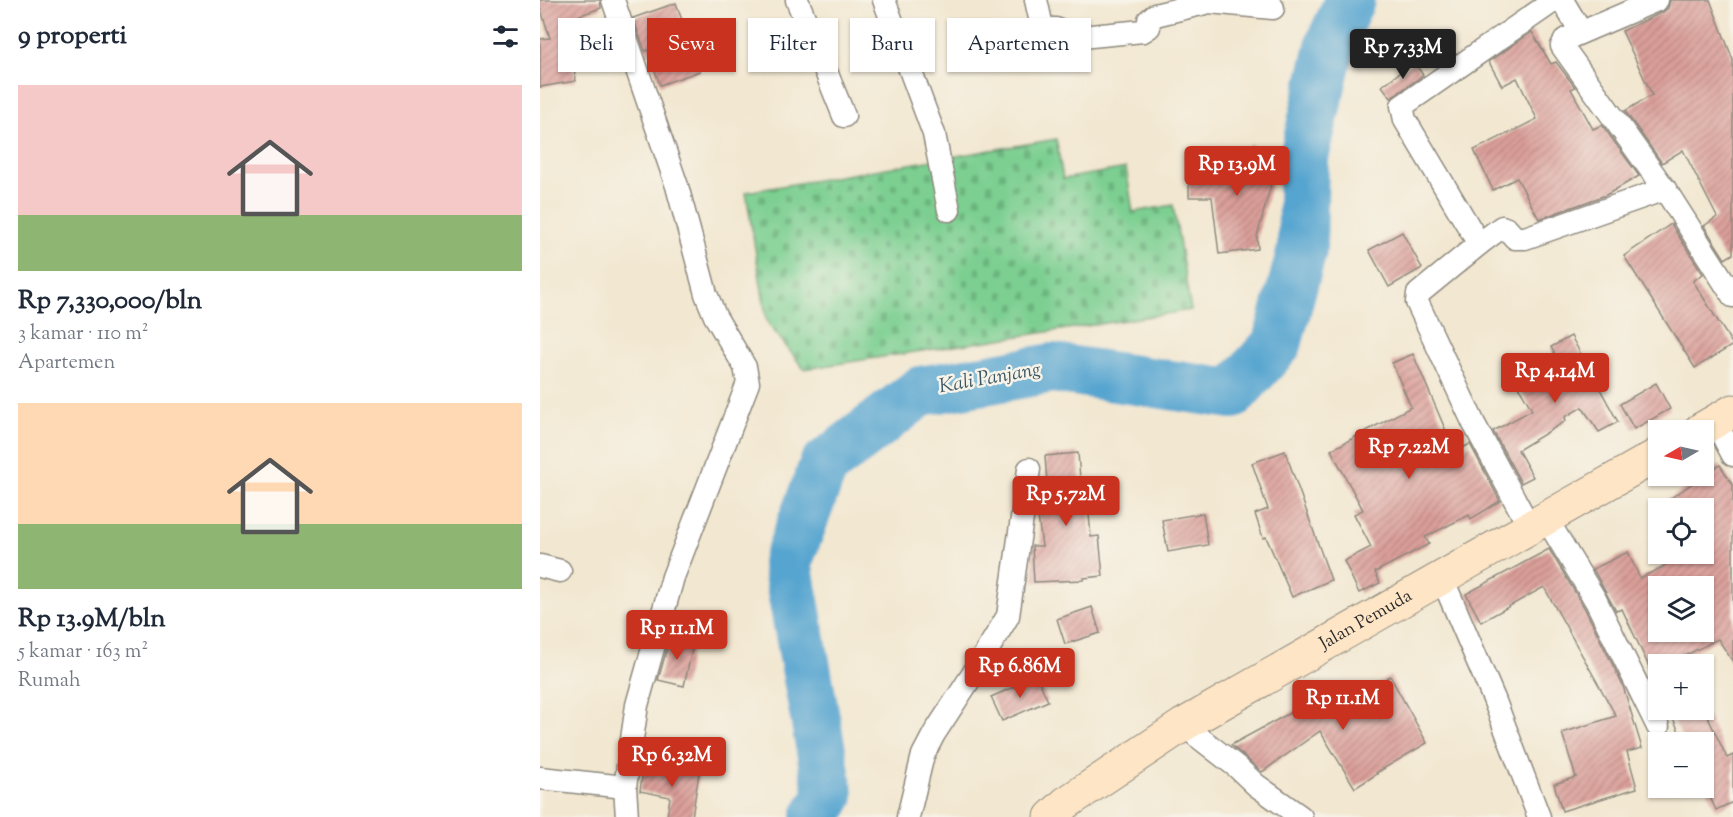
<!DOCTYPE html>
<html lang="id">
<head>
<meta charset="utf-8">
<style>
	:root { --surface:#fff; --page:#f6f6f7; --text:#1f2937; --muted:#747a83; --accent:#c8321e }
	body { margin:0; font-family:"Sorts Mill Goudy",serif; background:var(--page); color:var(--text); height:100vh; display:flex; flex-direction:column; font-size:22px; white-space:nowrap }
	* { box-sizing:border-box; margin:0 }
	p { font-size:20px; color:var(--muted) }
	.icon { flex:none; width:33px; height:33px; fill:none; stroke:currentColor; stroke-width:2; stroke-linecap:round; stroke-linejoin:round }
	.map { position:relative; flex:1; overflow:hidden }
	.sheet { display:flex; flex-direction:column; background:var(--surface); width:540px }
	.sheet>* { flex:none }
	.guide { position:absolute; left:18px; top:18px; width:570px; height:54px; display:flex; gap:12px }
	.needle { width:39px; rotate:261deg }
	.controls { position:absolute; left:1108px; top:420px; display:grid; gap:12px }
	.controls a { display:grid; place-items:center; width:66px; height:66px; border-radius:0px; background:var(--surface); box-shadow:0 2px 4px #0004; font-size:30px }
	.price { position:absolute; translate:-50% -51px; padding:0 14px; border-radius:6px; background:var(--accent); color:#fff; font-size:20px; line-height:39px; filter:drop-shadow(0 2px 3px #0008) }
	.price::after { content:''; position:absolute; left:50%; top:36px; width:18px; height:14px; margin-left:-9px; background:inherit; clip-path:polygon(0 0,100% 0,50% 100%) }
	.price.selected { background:#222; color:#fff }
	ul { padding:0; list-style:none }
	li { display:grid; align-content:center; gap:12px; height:318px; padding:0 18px }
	li span { display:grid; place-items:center; height:186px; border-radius:0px; color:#555 }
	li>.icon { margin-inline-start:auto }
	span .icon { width:108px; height:108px; fill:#fffc; stroke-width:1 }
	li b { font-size:26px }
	h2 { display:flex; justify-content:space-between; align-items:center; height:72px; padding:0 18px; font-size:26px }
	.pill { padding:0 21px; border-radius:0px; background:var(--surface); box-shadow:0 2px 4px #0004; font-size:21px; line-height:54px }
	.pill.selected { background:var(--accent); color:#fff }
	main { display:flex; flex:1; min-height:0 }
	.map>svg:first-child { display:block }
	.cemetery { fill:url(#cemetery-stones); stroke:#547d5e; stroke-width:1.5 }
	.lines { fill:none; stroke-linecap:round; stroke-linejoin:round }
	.river { stroke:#57a5d0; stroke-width:50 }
	.building { fill:url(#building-hatch); fill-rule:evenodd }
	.street-casing { stroke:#8e897e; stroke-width:25 }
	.secondary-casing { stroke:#8e897e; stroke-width:35 }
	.street { stroke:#fff; stroke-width:22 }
	.secondary { stroke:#fde5c5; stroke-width:33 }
	.labels { text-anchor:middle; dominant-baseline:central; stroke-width:5; stroke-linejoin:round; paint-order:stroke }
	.street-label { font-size:18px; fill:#2b2b2b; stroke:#f7f3e8 }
	.water-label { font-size:20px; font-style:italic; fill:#3a5665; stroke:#f7f3e8 }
</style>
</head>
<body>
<main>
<section class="sheet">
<h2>9 properti<svg class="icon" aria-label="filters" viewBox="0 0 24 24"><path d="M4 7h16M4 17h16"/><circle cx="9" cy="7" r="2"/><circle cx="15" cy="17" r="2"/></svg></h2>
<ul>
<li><span style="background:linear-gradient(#f6c9c9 70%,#8fb573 0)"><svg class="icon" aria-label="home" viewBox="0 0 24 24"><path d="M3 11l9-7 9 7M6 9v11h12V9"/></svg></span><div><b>Rp 7,330,000/bln</b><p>3 kamar · 110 m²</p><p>Apartemen</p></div></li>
<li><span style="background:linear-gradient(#ffd9b3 65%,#8fb573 0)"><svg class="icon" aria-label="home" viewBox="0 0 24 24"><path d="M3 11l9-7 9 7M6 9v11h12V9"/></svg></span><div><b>Rp 13.9M/bln</b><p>5 kamar · 163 m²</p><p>Rumah</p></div></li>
</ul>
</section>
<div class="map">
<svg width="1193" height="817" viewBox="0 0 1193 817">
	<defs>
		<pattern id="cemetery-stones" width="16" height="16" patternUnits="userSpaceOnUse" patternTransform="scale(1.5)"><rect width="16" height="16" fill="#7ccf91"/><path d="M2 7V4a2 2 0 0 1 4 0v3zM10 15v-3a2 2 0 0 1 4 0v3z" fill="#6bb27d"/></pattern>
		<pattern id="building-hatch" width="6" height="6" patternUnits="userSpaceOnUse" patternTransform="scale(1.5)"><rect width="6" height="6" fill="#db9f9a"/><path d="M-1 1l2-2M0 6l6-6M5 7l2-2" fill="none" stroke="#b2827e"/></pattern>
	</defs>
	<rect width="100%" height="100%" fill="#f7f3e8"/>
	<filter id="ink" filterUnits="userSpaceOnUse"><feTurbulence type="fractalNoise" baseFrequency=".0167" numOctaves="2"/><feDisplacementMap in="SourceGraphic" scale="12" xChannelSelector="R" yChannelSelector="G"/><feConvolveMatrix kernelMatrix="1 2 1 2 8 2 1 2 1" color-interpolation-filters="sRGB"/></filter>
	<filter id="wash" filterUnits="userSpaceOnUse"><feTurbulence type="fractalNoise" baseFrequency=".008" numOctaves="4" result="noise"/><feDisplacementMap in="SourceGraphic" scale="24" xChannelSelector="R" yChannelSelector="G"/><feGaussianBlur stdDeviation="1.35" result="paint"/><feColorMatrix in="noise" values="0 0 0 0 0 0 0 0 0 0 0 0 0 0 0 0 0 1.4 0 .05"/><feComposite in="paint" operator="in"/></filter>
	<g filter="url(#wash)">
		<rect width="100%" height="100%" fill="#f2e7d0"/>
		<path class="cemetery" d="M516 139 523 179 586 168 593 212 633 205 651 310 264 369 227 322 206 192Z"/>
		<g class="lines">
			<path class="river" d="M276 817 289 795 247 563 284 465 381 391 513 368 692 394 737 344 762 250 764 157 791 42 810 0"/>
		</g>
		<g id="blocks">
			<g class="building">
				<path d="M0 0H60L61 8 26 20 36 81 0 87V39L10 38 0 7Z"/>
				<path d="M1130 0H1170L1193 60V254L1185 259 1164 226 1177 217 1143 150 1122 163 1085 111 1112 95 1082 31 1123 12 1128 8Z"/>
				<path d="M136 3 145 29 169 21 181 58 158 66 160 71 120 85 108 50 105 51 93 18Z"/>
				<path d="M992 32 1011 64 1016 62 1035 87 1031 89 1053 129 1062 125 1099 176 1066 195 999 219 977 178 953 190 934 150 997 119 977 78 962 86 949 62Z"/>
				<path d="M874 62 883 75 851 98 842 86Z"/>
				<path d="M709 145 739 154 717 237 718 249 679 254 672 197H649V165L703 166Z"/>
				<path d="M1131 224 1163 274 1153 281 1193 345 1155 368 1084 256Z"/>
				<path d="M862 232 882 268 849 287 829 250Z"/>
				<path d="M1031 336 1078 422 1059 432 1042 407 1025 417 1026 421 978 450 993 477 981 483 953 431 992 410 979 387 1020 364 1011 347Z"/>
				<path d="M873 354 915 452 930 444 960 501 931 519 929 515 885 537 889 544 835 572 840 583 819 593 804 561 831 547 814 514 823 510 791 450 871 407 852 363Z"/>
				<path d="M1116 383 1130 409 1094 429 1080 404Z"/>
				<path d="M745 451 791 580 752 597 726 537 723 538 715 514 728 509 712 463Z"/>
				<path d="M538 453 542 504 548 503 551 537 559 536 563 576 544 578V580L494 582 492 546H502L497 509 509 508 505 456Z"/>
				<path d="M1180 465 1193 485V662L1178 639 1140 658 1143 664H1119V688L1082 609 1076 611 1053 569 1088 552 1100 578 1119 569 1142 554H1164V508H1116ZM1119 586H1164V632H1119Z"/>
				<path d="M663 513 668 545 628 552 622 520Z"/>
				<path d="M1009 549 1044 607 1083 686 1102 748 1087 752 1097 788 1022 811 1014 784 1036 777 1022 733 1076 716 1004 587 941 622 926 594Z"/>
				<path d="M552 607 560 633 525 644 517 619Z"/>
				<path d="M131 635 154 640 144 686 118 680Z"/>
				<path d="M850 676 887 743 836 773 837 774 815 788 780 731 722 772 691 745 757 709 760 713 805 683 814 697Z"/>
				<path d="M497 677 508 701 462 721 451 697Z"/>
				<path d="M1164 709 1187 758 1193 755V802L1176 810 1164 784V742H1144L1129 710Z"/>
				<path d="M104 763 159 773 152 817H127L130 797 100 791Z"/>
			</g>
		</g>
	</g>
	<g filter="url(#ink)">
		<use href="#blocks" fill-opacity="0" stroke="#8e897e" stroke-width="1.5"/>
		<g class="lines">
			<g class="street-casing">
				<g id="street">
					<path d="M73 0 137 186 166 294 175 316 205 367 208 383 133 577 97 705 85 787 87 817"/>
					<path d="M257 0 304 116"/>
					<path d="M344 0 394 134 409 210"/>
					<path d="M496 0 502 27 505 29H516L517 36 520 39 603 31 609 27V20L615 15 669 2 733 8"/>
					<path d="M1015 0 862 106 865 120 939 244 962 227 967 229 975 238H985L1125 189"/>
					<path d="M1022 0 1041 32"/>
					<path d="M1117 0 1026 39 1022 46 1128 194 1193 296"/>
					<path d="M939 244 878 294 877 302 934 424 990 528"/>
					<path d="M1175 422 1193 455"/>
					<path d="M1006 518 1056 601 1118 727"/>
					<path d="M0 566 20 571"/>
					<path d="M902 578 954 699 999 817"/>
					<path d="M643 725 697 767 716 785 761 817"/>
					<path d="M0 778 85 787"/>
					<path d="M368 817 383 755 394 734 433 674 468 616 489 469"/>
				</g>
			</g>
			<g class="secondary-casing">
				<g id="secondary">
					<path d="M1160 430 1193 411"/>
					<path id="s1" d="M511 817 526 803 643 725 1119 454"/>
				</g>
			</g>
			<use href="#street" class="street"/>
			<use href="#secondary" class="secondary"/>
		</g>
	</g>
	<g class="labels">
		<g class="street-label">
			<text stroke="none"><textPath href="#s1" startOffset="372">Jalan Pemuda</textPath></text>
		</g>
		<g class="water-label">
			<text transform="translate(450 379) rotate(-10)">Kali Panjang</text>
		</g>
	</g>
</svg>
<div class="controls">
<a><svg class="needle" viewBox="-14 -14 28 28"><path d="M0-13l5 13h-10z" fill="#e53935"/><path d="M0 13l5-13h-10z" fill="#747a83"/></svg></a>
<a><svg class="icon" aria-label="locate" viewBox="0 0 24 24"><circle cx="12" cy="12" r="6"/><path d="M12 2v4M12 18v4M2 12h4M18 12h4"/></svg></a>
<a><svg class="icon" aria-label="layers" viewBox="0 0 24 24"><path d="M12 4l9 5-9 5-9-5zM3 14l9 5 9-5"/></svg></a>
<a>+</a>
<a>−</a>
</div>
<b class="price selected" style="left:863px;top:80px">Rp 7.33M</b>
<b class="price" style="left:697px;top:197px">Rp 13.9M</b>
<b class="price" style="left:1015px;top:404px">Rp 4.14M</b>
<b class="price" style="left:869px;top:480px">Rp 7.22M</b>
<b class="price" style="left:526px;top:527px">Rp 5.72M</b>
<b class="price" style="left:137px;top:661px">Rp 11.1M</b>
<b class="price" style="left:480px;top:699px">Rp 6.86M</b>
<b class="price" style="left:803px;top:731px">Rp 11.1M</b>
<b class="price" style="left:132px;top:788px">Rp 6.32M</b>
<div class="guide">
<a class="pill">Beli</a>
<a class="pill selected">Sewa</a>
<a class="pill">Filter</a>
<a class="pill">Baru</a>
<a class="pill">Apartemen</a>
</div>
</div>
</main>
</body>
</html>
